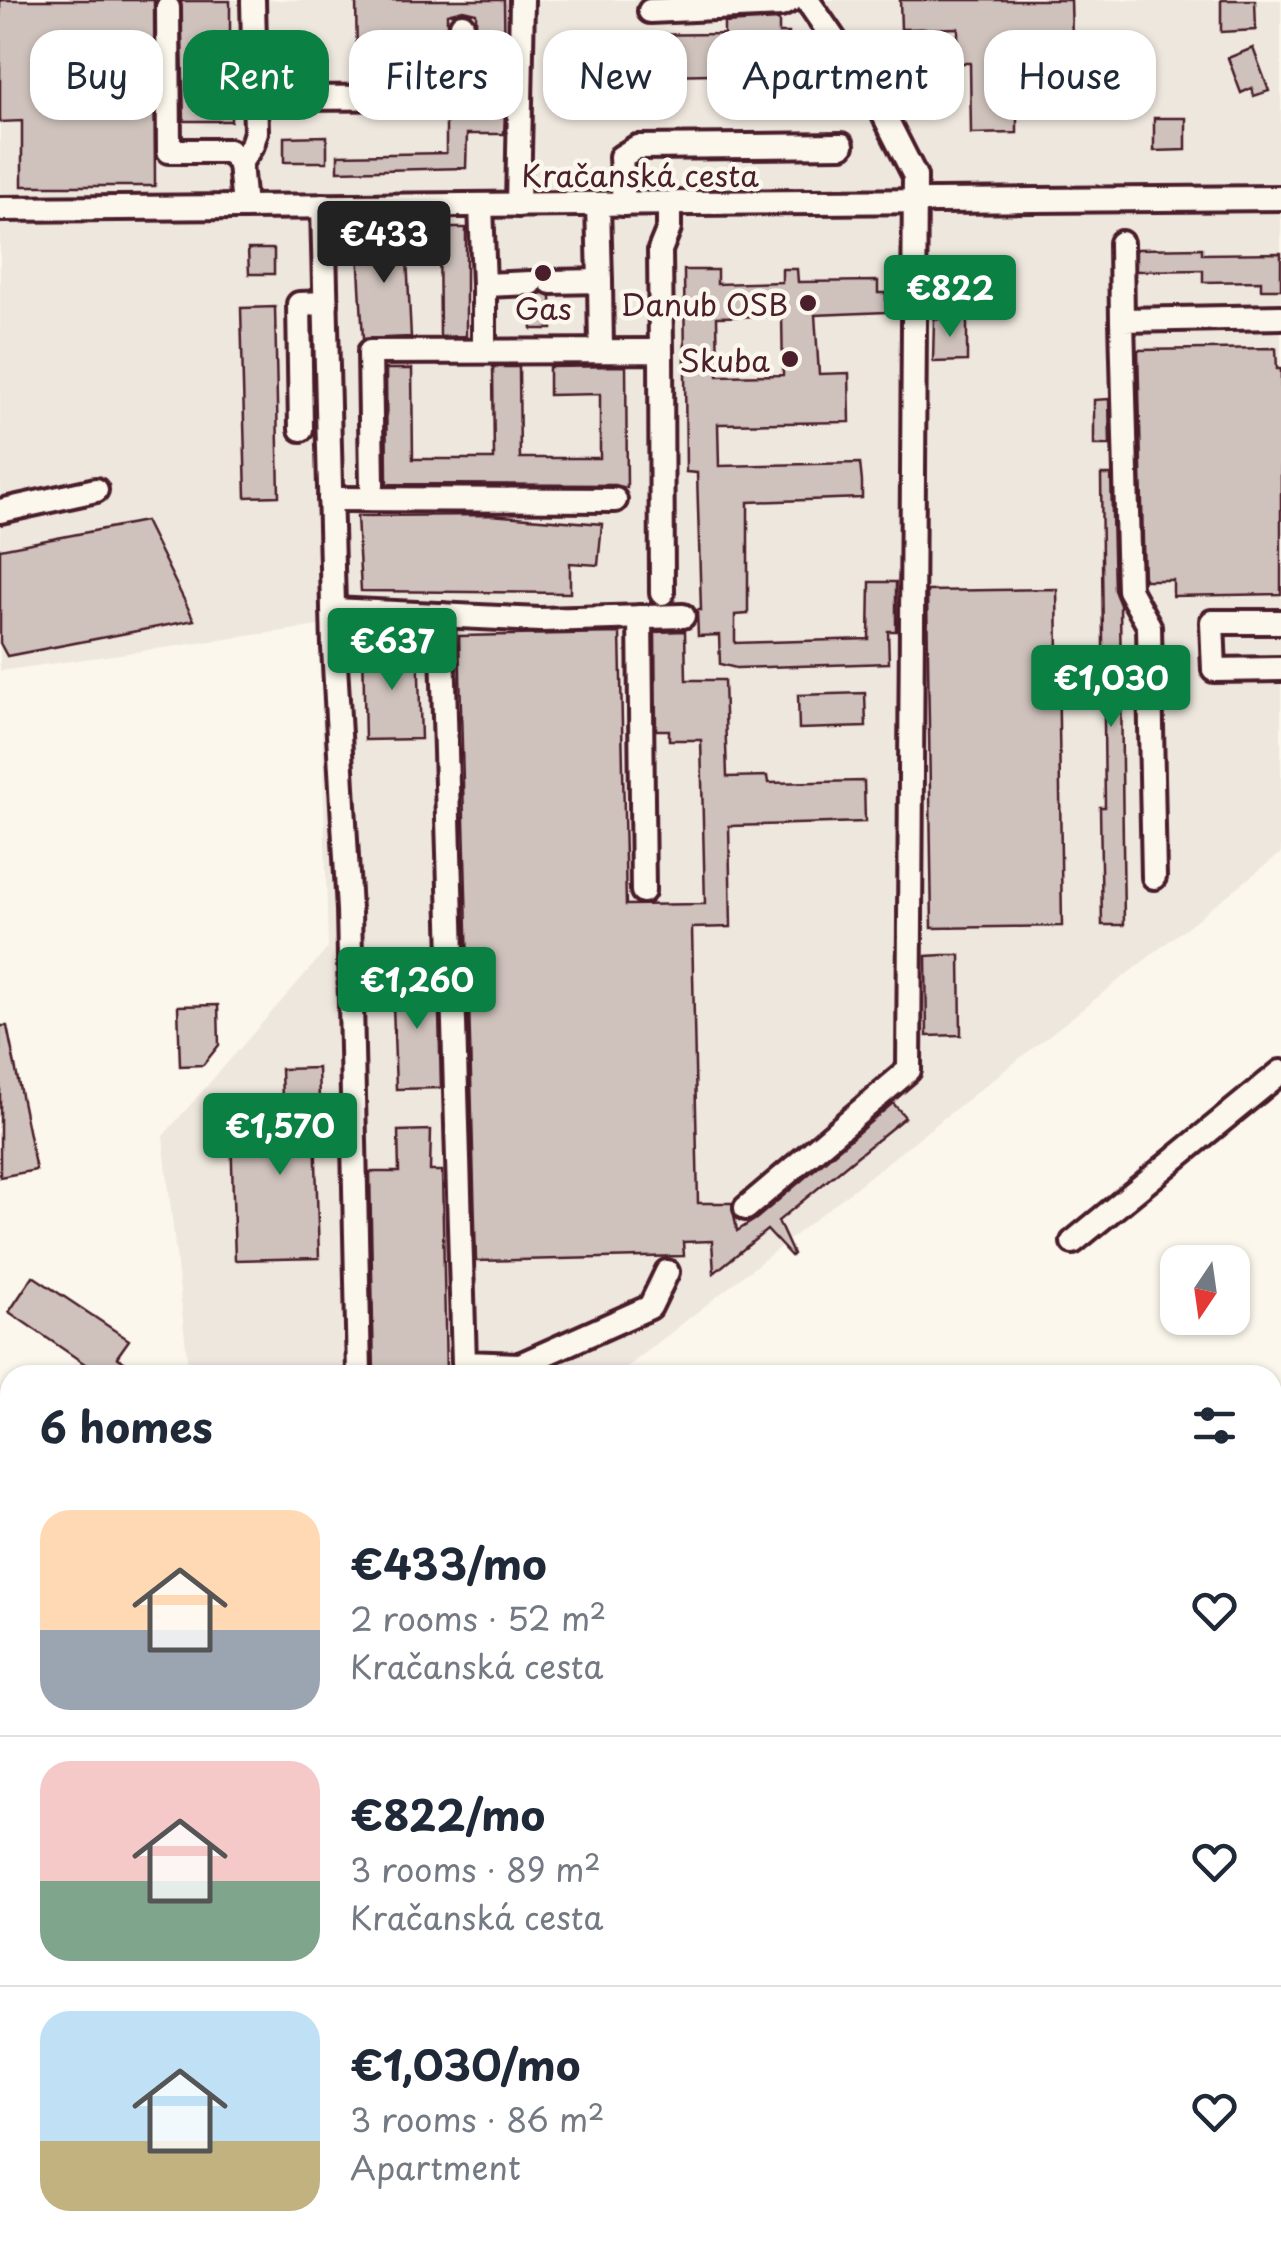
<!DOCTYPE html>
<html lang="en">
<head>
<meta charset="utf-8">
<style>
	:root { --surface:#fff; --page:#f2f2f3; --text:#1f2937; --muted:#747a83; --line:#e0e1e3; --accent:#0b8043 }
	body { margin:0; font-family:"Playpen Sans",sans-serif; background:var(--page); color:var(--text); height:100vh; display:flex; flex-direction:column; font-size:38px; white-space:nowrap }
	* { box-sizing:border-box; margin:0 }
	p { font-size:32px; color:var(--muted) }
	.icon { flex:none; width:55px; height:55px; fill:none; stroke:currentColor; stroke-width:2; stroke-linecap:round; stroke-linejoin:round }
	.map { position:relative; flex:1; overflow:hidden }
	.sheet { position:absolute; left:0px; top:1365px; width:1282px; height:892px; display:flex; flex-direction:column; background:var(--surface); border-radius:30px 30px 0 0; box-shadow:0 2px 8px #0004 }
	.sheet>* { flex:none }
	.guide { position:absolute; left:30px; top:30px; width:1222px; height:90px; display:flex; gap:20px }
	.needle { width:65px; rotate:193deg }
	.tools { position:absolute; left:1160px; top:1245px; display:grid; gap:20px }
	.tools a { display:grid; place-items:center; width:90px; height:90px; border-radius:20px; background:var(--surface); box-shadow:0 2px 8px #0004; font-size:50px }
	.price { position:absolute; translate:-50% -85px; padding:0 22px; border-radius:10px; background:var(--accent); color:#fff; font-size:32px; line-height:65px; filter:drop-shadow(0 2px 5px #0008) }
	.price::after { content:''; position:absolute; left:50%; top:60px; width:30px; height:22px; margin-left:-15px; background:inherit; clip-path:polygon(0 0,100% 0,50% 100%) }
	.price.selected { background:#222; color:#fff }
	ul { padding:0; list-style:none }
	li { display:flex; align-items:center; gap:30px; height:250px; padding:0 40px }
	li+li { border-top:2px solid var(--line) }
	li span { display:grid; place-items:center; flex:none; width:280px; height:200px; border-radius:30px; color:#555 }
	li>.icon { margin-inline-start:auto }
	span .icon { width:120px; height:120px; fill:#fffc; stroke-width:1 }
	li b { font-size:42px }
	h2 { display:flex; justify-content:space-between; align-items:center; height:120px; padding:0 40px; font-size:42px }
	.pill { padding:0 35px; border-radius:30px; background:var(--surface); box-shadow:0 2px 8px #0004; font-size:35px; line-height:90px }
	.pill.selected { background:var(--accent); color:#fff }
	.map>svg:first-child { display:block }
	.built { fill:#eee7de }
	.green { fill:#e2d7d0; stroke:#967b7e; stroke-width:2.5 }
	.building { fill:#cfc2bc; stroke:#4a1f2b; stroke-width:2.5; fill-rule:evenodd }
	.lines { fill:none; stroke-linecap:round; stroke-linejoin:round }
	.minor-casing { stroke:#4a1f2b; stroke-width:30 }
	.path { stroke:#4a1f2b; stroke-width:4; stroke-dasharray:10 8; stroke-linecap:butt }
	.minor { stroke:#fbf7ec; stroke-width:22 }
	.rail { stroke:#4a1f2b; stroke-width:5; stroke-dasharray:15 8; stroke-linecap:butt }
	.poi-dot { fill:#4a1f2b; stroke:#fbf7ec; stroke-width:4 }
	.labels { text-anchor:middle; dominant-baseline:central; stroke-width:9; stroke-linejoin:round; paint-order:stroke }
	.street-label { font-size:30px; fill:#4a1f2b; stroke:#fbf7ec }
	.poi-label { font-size:30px; fill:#4a1f2b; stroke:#fbf7ec; text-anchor:end }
</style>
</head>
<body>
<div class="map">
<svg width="1281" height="2257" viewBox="0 0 1281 2257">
	<rect width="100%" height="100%" fill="#fbf7ec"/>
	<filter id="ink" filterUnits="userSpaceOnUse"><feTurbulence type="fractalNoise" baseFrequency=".01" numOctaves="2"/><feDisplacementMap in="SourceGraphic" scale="20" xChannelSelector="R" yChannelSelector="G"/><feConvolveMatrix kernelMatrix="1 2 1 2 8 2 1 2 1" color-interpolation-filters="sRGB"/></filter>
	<g filter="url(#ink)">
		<path class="built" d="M0 0H1281V853L617 1375H189L163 1136 328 948 319 626 0 671Z"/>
		<path class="green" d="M10 1925V2248H328L335 2257H0V1926Z"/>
		<g class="building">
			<path d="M0 0H154L155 186H22V121L0 122Z"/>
			<path d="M356 0H504L505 79H477L476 13 463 10 447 14V53L357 59Z"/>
			<path d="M900 0H1071L1072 40H1088V61L1048 62 1049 115 1017 116V133L971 134 970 63H958V28L901 29Z"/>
			<path d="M1221 0H1255L1256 30 1221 32Z"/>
			<path d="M181 1H230V53H239L240 93H231V121H184Z"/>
			<path d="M779 20V33H789V46H798V59H808V72L614 76V85L550 87 548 55 626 51V35L724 34V23Z"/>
			<path d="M1253 48 1269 91 1254 96 1252 88 1241 93 1228 58Z"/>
			<path d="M446 112H505L504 134H467L466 168 338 171V155L446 153Z"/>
			<path d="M1154 118H1186V150L1154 151Z"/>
			<path d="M327 136V162H284V137Z"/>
			<path d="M439 228H466V336L440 337Z"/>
			<path d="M357 232 406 237 411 337 363 339Z"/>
			<path d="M1202 248V254L1281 253V289H1261V281L1203 282V270L1136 271V249Z"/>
			<path d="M248 249H274V274H249Z"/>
			<path d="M782 269H797L798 282 878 281V293H886V312L815 315 819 374 849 373 850 422 718 424 719 466 860 463 862 482V498L748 502V614L735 615V643L869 639 870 582H896V631H888L889 663 736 668 720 664 719 635 698 636 697 610H701L697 473 686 472 684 270H717V284L782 282ZM782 316 783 375 718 376 717 317Z"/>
			<path d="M542 293 551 297 552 329H532L531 298Z"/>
			<path d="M275 307 279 496 246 497 241 308Z"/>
			<path d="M934 319H967V361L933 362Z"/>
			<path d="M1276 348 1277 369H1281V594L1173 596V580H1144L1138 350Z"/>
			<path d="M626 366 627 488 615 485 387 484 386 369H412L413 459H494L493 367H519L520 458H600V394L549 395V367Z"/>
			<path d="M1109 399 1110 445H1094V400Z"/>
			<path d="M1101 475H1111L1114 590 1120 605 1124 925H1102L1100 807H1105Z"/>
			<path d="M490 515 602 524 598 565 570 563V593L361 591 357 516Z"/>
			<path d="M145 521 194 620 7 656 0 643V549Z"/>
			<path d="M1057 589 1062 926 932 928 927 591Z"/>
			<path d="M685 631 686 680H724L727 777 767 776 768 783 864 781 865 822 729 826 731 927 692 928 698 1203H732L737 1231 756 1219 893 1103 905 1117 778 1221 793 1254 791 1256 767 1230 714 1273 712 1241 683 1242 684 1256 476 1261 459 636 620 633 626 905 705 904 701 740H669V730H656L655 632Z"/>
			<path d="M418 646 421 739 365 740 363 647Z"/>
			<path d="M865 693 866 727 799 729 798 695Z"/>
			<path d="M943 955H960L961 1035 927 1036 926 956Z"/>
			<path d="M438 975 441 1088 396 1089 392 976Z"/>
			<path d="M218 1005 219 1045 203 1065 180 1066 178 1006Z"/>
			<path d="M0 1026H7L36 1170 0 1177Z"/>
			<path d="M318 1068 320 1130H315L319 1258 235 1260 231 1133 283 1131 281 1069Z"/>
			<path d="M431 1130 430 1171H442L446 1375H374L370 1172H399L398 1131Z"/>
			<path d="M33 1276 129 1340 117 1357 130 1366 124 1375H82L88 1366 9 1312Z"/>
		</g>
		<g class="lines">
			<g class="minor-casing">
				<g id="minor">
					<path d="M168 8 169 151H229L240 163"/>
					<path d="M650 11 781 5 791 0"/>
					<path d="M462 97V25"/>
					<path d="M274 98 520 97"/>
					<path d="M624 204 621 157 637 147 842 145"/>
					<path d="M481 205 484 285 531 283"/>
					<path d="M518 205 522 0"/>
					<path d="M323 206 334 647 349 910 359 1374"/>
					<path d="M244 207 240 163 252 145 256 132 253 0"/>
					<path d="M0 209 1281 198"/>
					<path d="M1121 243 1122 320"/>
					<path d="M600 281 601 351"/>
					<path d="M551 282 600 281 598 204"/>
					<path d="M484 351V285"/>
					<path d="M661 351 660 250 669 228V204"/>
					<path d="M301 429 299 304 326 303"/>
					<path d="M372 485 370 352 661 351 662 593"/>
					<path d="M330 499 615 500"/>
					<path d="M0 511 96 490"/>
					<path d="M333 610 540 620 683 616"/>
					<path d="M442 615 464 1363 520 1365 650 1307 667 1272"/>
					<path d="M640 617 643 891"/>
					<path d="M1281 622H1212L1214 670 1281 669"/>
					<path d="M1154 877 1149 626 1129 590 1122 320 1281 317"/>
					<path d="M746 1208 909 1070 915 176 879 105 807 0"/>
					<path d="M1073 1242 1281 1072"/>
					<path d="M1272 1749H1281"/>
					<path d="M1272 1807 1281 1800"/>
					<path d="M0 1876 10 1888"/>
					<path d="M335 2248 343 2257"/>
				</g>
			</g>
			<path class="path" d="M0 2014 10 2013"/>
			<use href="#minor" class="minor"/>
			<g class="rail">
				<path d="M0 1531 10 1537"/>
				<path d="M0 1551 10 1558"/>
			</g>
		</g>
	</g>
	<g class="poi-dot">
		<circle cx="543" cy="273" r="10"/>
		<circle cx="808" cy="303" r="10"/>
		<circle cx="790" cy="359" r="10"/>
	</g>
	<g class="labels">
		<g class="street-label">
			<text x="640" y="174">Kračanská cesta</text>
		</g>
		<g class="poi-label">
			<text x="788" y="303">Danub OSB</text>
			<text x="543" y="307" text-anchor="middle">Gas</text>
			<text x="770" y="359">Skuba</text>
		</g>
	</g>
</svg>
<div class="tools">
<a><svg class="needle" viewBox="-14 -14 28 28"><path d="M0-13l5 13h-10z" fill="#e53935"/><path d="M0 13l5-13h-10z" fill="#747a83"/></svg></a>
</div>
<b class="price selected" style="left:384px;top:286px">€433</b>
<b class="price" style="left:950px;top:340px">€822</b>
<b class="price" style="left:392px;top:693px">€637</b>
<b class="price" style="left:1111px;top:730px">€1,030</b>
<b class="price" style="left:417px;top:1032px">€1,260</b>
<b class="price" style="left:280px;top:1178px">€1,570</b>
<div class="guide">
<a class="pill">Buy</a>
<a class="pill selected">Rent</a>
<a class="pill">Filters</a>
<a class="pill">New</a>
<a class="pill">Apartment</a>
<a class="pill">House</a>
</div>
<section class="sheet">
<h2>6 homes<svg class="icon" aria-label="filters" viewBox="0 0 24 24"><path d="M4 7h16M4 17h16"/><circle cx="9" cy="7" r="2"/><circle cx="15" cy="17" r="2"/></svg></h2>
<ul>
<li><span style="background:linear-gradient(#ffd9b3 60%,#9aa5b1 0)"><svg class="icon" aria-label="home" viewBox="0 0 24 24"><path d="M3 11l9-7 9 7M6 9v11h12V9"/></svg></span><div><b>€433/mo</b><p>2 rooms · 52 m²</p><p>Kračanská cesta</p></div><svg class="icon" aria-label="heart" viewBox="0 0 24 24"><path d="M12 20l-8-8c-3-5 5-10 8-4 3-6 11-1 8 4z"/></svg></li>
<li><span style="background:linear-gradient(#f6c9c9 60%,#7fa58c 0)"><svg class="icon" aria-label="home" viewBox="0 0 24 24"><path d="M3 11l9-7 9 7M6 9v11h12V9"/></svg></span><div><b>€822/mo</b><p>3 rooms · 89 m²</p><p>Kračanská cesta</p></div><svg class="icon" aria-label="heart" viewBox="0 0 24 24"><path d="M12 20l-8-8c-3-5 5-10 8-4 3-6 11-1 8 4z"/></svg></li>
<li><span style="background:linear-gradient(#bfe0f5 65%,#c2b280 0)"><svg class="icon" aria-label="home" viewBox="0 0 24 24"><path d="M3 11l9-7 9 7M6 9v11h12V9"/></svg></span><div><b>€1,030/mo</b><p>3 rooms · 86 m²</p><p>Apartment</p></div><svg class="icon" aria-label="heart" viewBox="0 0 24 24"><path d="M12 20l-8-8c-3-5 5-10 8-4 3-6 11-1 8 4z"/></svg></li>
</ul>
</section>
</div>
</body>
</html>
